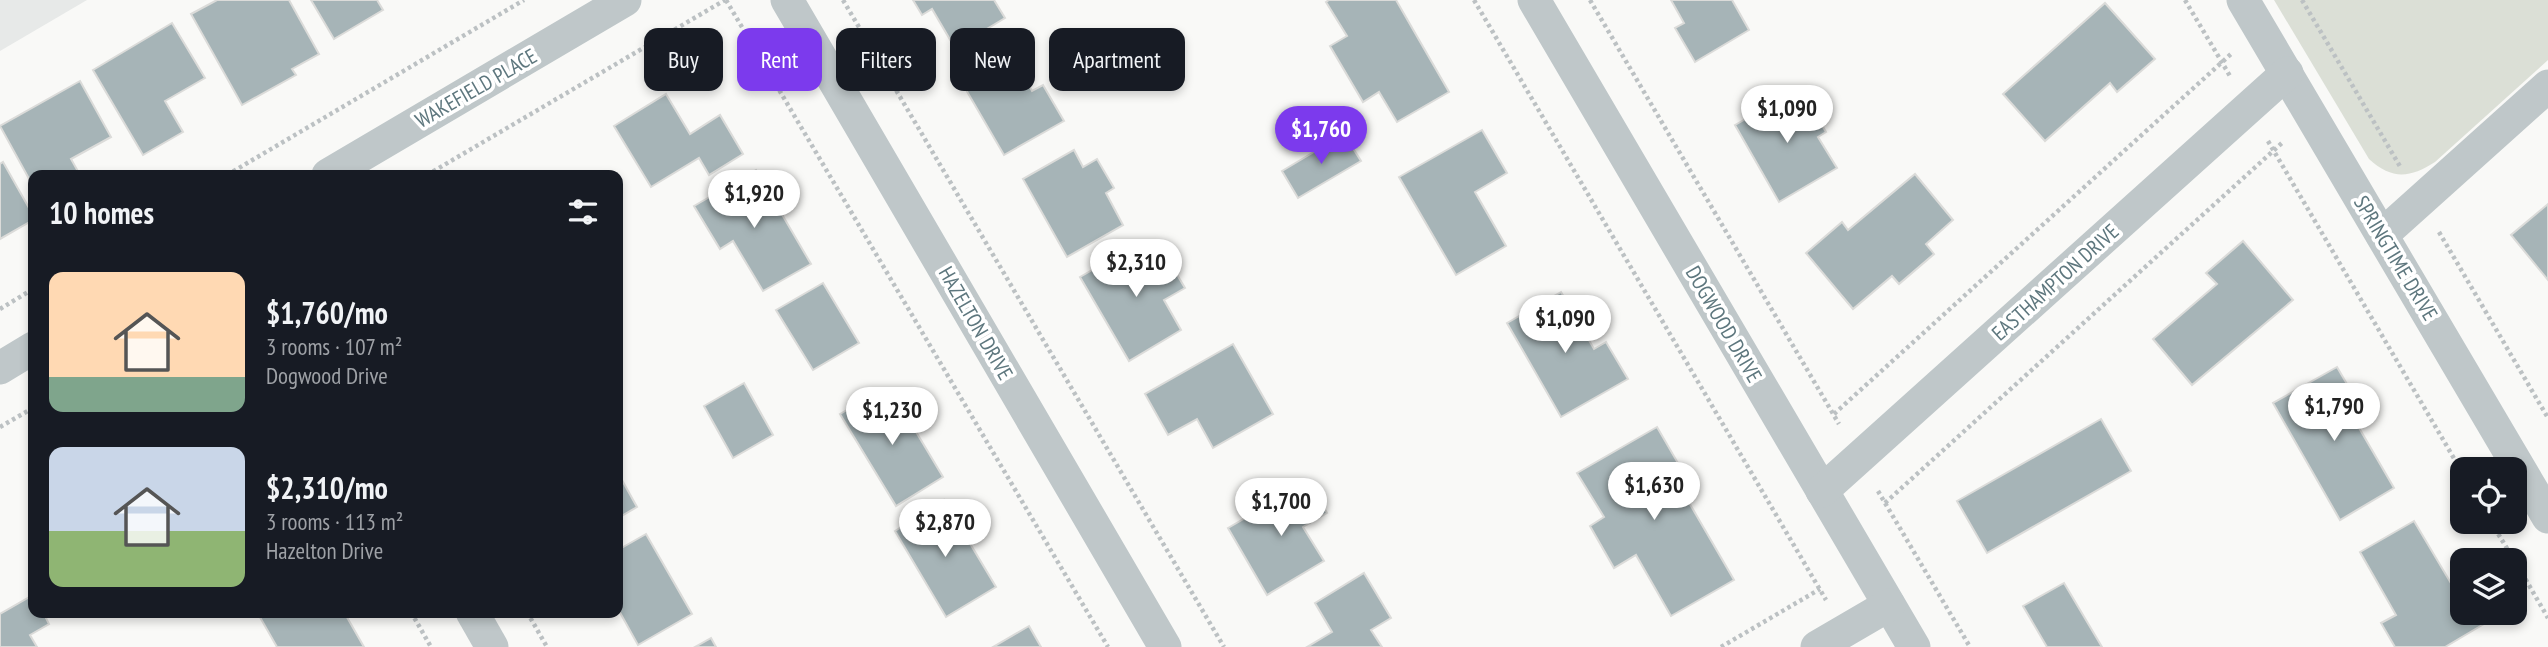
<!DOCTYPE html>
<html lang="en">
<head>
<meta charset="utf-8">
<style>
	:root { --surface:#171b24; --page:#20242c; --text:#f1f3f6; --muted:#9ea1a6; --accent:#7c3aed }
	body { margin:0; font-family:"PT Sans Narrow",sans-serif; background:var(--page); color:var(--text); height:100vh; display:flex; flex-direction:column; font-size:26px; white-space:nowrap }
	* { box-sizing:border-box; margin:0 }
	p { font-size:23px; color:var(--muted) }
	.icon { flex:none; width:38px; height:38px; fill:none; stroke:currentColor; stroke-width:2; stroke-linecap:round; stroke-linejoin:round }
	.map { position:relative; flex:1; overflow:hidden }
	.details { position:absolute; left:28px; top:170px; width:595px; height:448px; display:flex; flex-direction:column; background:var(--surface); border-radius:14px; box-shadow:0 4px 10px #0003 }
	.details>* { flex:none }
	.banner { position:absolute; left:644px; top:28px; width:665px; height:63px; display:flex; gap:14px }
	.controls { position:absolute; left:2450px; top:457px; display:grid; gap:14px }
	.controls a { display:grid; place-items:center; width:77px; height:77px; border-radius:14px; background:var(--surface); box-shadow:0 4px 10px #0003; font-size:35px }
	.price { position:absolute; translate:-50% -60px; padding:0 16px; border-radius:24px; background:#fff; color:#222; font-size:23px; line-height:46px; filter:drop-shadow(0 2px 4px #0008) }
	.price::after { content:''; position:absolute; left:50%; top:42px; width:21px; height:16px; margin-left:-10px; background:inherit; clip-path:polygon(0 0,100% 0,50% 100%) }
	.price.selected { background:var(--accent); color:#fff }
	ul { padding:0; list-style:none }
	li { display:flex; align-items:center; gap:21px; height:175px; padding:0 21px }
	li span { display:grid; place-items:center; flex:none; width:196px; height:140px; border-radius:14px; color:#555 }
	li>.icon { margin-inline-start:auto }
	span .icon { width:84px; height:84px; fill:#fffc; stroke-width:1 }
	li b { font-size:30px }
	h2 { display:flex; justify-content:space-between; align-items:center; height:84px; padding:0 21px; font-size:30px }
	.pill { padding:0 24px; border-radius:14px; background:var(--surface); box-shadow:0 4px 10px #0003; font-size:24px; line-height:63px }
	.pill.selected { background:var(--accent); color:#fff }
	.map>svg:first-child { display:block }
	.built { fill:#e7e9e8 }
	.green { fill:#dbdfd6 }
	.building { fill:#a6b4b7; stroke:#dbdbd9; stroke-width:2 }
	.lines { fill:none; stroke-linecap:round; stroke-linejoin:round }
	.path { stroke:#bcc1c3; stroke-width:4.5; stroke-dasharray:3.5 3.5; stroke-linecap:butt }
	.minor { stroke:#bfc7c9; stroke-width:33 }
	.labels { text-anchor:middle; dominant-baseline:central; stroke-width:7; stroke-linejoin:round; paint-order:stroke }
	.street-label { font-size:21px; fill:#5e777e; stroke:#fff }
</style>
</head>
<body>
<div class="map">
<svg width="2548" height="647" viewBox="0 0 2548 647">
	<rect width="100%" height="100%" fill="#f9f9f7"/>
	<path class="built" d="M0 0H87L0 51Z"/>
	<path class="green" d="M2274 0H2548V60L2435 162C2410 178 2392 180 2369 159Z"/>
	<g class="building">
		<path d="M217 0H289L319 54 292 69 296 75 242 105 191 14Z"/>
		<path d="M311 0H377L383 10 334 39Z"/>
		<path d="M913 0H994L1005 18 955 48 932 9 922 15Z"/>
		<path d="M1329 0H1396L1449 92 1397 122 1379 92 1363 102 1330 46 1347 36 1326 2Z"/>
		<path d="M1671 0H1732L1749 30 1695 62 1675 28 1684 23Z"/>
		<path d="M2105 3 2155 59 2117 92 2110 83 2045 141 2003 94Z"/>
		<path d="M172 23 205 78 165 101 183 132 143 155 93 70Z"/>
		<path d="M1007 47 1032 91 1043 85 1064 121 1004 155 958 76Z"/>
		<path d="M80 81 111 137 71 159 80 175H33V186L0 126Z"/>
		<path d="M1800 88 1826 132 1818 137 1837 168 1779 202 1735 125Z"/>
		<path d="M666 94 690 134 720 115 743 154 709 175 699 158 651 187 614 126Z"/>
		<path d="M1482 130 1507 173 1475 192 1506 246 1456 275 1399 177Z"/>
		<path d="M1344 134 1361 161 1298 198 1282 171Z"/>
		<path d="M1074 150 1083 167 1097 159 1114 188 1106 193 1123 225 1067 257 1023 179Z"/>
		<path d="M3 162 33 215V220L0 239V164Z"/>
		<path d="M756 170 811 264 763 291 733 241 720 249 694 206Z"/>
		<path d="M1915 174 1953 220 1926 244 1934 254 1899 284 1892 276 1853 309 1806 253 1842 222 1848 230Z"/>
		<path d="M2548 204V280L2511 235Z"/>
		<path d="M2243 241 2293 300 2192 385 2153 339 2217 284 2206 273Z"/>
		<path d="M1134 246 1141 260 1161 248 1185 288 1164 300 1181 330 1129 361 1080 277Z"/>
		<path d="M823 283 859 343 813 370 776 310Z"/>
		<path d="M1561 292 1594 349 1606 342 1628 379 1561 417 1507 323Z"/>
		<path d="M1233 344 1273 414 1213 448 1197 419 1168 435 1145 394Z"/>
		<path d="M2337 367 2361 408 2351 414 2394 488 2340 520 2273 403Z"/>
		<path d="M744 383 773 435 733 458 704 406Z"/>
		<path d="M883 389 895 407 900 405 943 477 896 506 840 414Z"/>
		<path d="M2101 419 2131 471 1987 553 1957 501Z"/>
		<path d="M1657 427 1682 470 1673 475 1734 580 1671 616 1636 555 1614 568 1590 526 1604 517 1577 473Z"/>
		<path d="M618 473 637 507 618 518Z"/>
		<path d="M1309 481 1327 513 1303 527 1324 561 1267 595 1228 528Z"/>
		<path d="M944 500 996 587 946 617 895 531Z"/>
		<path d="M2414 521 2452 585 2462 579V612H2484L2489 621 2445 647H2395L2381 623 2396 615 2360 552Z"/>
		<path d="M646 534 692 614 638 645 618 609V550Z"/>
		<path d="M1364 573 1391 618 1371 630 1382 647H1307L1332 632 1315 603Z"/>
		<path d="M2064 583 2102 647H2047L2023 606Z"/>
		<path d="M33 595V612H43L49 624 30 635 37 647H0V614Z"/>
		<path d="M257 612H344L364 647H277Z"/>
		<path d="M1029 626 1041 647H993Z"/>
		<path d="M711 638 716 647H695Z"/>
	</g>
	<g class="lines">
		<g class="path">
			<path d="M726 0 1108 647"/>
			<path d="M843 0 1224 647"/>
			<path d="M1474 0 1826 600"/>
			<path d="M1590 0 1839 424"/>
			<path d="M2185 0 2230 76"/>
			<path d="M2302 0 2401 168"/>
			<path d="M2268 141 2462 472"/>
			<path d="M227 175 524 0"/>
			<path d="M427 175 725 0"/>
			<path d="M2439 232 2548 418"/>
			<path d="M0 309 33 289"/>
			<path d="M1834 414 2231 54"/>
			<path d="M0 427 33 408"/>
			<path d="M1878 491 1970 647"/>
			<path d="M1885 503 2283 142"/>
			<path d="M2491 522 2514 560"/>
			<path d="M2515 561 2548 618"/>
			<path d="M411 612 431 647"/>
			<path d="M527 612 547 647"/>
			<path d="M1721 647 1820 589"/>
		</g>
		<g class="minor">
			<path d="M787 0 1165 647"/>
			<path d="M1534 0 1914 647"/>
			<path d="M2243 0 2548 517"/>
			<path d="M328 175 625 0"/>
			<path d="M2382 235 2548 86"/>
			<path d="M0 368 33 348"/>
			<path d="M1822 491 2287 73"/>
			<path d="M472 612 492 647"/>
			<path d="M1817 647 1889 605"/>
		</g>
	</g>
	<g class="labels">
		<g class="street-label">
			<text transform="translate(476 88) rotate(-30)">WAKEFIELD PLACE</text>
			<text transform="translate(2396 258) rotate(59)">SPRINGTIME DRIVE</text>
			<text transform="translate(2055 282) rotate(-42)">EASTHAMPTON DRIVE</text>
			<text transform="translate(976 323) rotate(60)">HAZELTON DRIVE</text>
			<text transform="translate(1724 324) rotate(60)">DOGWOOD DRIVE</text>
		</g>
	</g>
</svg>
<div class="controls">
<a><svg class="icon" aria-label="locate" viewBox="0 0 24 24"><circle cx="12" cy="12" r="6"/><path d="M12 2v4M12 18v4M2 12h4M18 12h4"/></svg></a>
<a><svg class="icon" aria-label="layers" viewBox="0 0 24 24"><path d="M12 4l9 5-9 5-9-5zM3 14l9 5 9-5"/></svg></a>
</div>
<b class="price" style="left:1787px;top:145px">$1,090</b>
<b class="price selected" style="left:1321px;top:166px">$1,760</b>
<b class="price" style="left:754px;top:230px">$1,920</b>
<b class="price" style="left:1136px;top:299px">$2,310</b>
<b class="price" style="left:1565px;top:355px">$1,090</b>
<b class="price" style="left:2334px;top:443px">$1,790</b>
<b class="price" style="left:892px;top:447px">$1,230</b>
<b class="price" style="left:1654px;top:522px">$1,630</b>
<b class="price" style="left:1281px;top:538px">$1,700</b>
<b class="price" style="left:945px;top:559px">$2,870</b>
<div class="banner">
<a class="pill">Buy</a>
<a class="pill selected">Rent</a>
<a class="pill">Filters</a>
<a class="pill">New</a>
<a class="pill">Apartment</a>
</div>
<section class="details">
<h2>10 homes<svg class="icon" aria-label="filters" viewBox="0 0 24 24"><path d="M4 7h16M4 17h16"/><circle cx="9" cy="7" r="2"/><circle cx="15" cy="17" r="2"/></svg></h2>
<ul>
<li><span style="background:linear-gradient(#ffd9b3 75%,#7fa58c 0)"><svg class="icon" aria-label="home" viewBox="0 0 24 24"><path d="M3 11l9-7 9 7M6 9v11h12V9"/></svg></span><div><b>$1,760/mo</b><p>3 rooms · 107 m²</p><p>Dogwood Drive</p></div></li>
<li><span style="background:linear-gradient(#c9d6e8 60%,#8fb573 0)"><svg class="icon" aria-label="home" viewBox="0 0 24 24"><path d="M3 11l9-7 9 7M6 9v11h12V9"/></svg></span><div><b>$2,310/mo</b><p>3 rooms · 113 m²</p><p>Hazelton Drive</p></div></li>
</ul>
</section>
</div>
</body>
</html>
